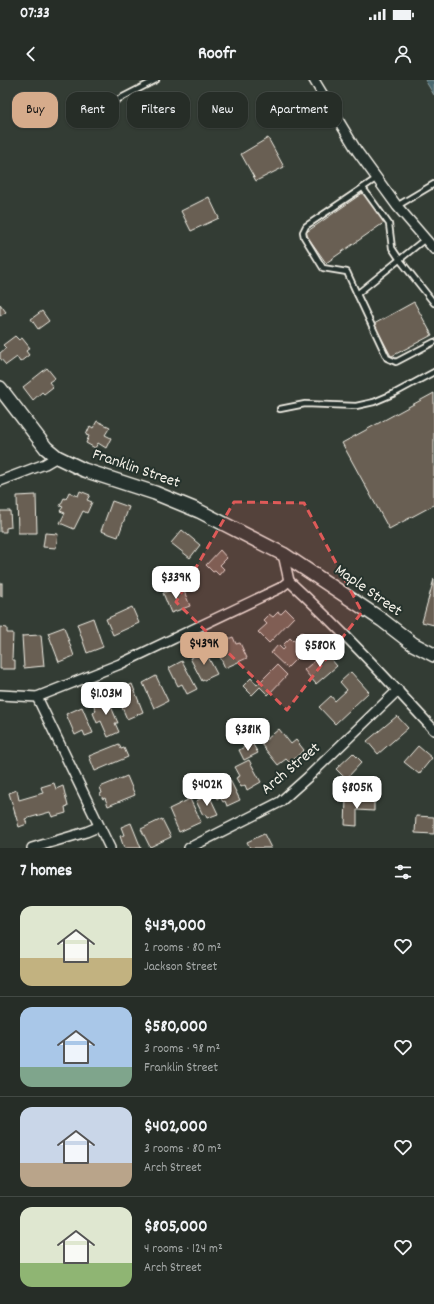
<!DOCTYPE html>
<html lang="en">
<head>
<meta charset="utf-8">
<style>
	:root { --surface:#262d27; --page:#323933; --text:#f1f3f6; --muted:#a4a8a7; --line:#424944; --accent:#d6ab8b }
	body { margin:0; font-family:Dekko,sans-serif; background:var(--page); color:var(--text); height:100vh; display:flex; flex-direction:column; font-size:15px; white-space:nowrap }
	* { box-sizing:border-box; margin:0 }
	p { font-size:13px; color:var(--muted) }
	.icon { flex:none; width:22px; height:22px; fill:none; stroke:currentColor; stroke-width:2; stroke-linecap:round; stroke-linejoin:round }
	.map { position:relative; height:768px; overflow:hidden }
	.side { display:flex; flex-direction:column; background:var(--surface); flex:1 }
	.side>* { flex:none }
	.guide { position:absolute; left:12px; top:12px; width:410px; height:36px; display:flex; gap:8px }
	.price { position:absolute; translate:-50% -34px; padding:0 9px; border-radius:8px; background:#fff; color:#222; font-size:13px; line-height:26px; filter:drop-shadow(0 1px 2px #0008) }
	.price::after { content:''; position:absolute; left:50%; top:24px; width:12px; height:9px; margin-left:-6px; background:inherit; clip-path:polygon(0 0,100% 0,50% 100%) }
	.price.active { background:var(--accent); color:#111 }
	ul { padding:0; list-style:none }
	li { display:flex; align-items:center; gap:12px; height:100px; padding:0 20px }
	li+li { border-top:1px solid var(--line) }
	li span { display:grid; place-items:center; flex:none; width:112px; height:80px; border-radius:12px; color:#555 }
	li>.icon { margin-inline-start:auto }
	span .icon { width:48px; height:48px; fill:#fffc; stroke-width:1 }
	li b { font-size:17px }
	h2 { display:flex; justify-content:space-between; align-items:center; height:48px; padding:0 20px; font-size:17px }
	.chip { padding:0 14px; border-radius:12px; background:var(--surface); box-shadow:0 1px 3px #0004,0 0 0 1px var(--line); font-size:14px; line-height:36px }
	.chip.active { background:var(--accent); color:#111 }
	.status { display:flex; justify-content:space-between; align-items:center; height:28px; padding:0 20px; background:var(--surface); direction:ltr }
	.status svg { height:11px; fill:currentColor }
	header { display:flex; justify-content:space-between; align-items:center; height:52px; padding:0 20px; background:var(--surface); font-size:18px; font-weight:800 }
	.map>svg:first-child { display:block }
	.water { fill:#4a6870; stroke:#8e9fa0 }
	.building { fill:#695f52; stroke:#f4f1e8 }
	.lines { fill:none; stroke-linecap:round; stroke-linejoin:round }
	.lane-casing { stroke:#f4f1e8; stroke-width:8 }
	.street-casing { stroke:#f4f1e8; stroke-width:12 }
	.secondary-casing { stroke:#f4f1e8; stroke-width:16 }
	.lane { stroke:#26332d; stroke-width:4.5 }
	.street { stroke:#26332d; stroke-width:9 }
	.secondary { stroke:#26332d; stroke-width:13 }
	.marked { fill:#de5a58; fill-opacity:0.2; stroke:#de5a58; stroke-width:3; stroke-dasharray:8 5; stroke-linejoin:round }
	.labels { text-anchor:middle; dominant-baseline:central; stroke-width:4; stroke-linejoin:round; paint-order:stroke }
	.street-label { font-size:16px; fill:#f4f1e8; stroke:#26332d }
</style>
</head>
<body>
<div class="status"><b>07:33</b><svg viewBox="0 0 49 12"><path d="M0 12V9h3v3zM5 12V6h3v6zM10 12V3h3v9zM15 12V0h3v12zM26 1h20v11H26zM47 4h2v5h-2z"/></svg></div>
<header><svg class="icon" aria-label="back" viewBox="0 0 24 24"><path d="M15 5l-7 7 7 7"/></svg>Roofr<svg class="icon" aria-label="person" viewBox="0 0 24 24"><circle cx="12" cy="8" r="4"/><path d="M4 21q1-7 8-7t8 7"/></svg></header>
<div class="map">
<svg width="434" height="768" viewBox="0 0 434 768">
	<rect width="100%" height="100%" fill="#333c34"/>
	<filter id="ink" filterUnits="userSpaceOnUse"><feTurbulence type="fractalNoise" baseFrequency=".025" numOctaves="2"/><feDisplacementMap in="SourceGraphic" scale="8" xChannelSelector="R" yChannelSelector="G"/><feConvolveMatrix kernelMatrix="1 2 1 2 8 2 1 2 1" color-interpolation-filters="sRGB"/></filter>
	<g filter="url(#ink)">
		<path class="water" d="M425 0H434V15Z"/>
		<g class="building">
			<path d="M268 58 284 87 256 101 241 74Z"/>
			<path d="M364 112 385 142 326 183 305 153Z"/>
			<path d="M209 117 219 138 191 151 181 131Z"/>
			<path d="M414 222 432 255 392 276H391L374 244Z"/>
			<path d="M0 224 6 232 0 236Z"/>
			<path d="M42 231 49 241 38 249 31 239Z"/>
			<path d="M15 256 19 260 22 258 30 268 26 271 29 275 20 282 17 277 6 285 0 278V273L6 268 3 265Z"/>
			<path d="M47 288 55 298 49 302 53 307 44 314 42 312 33 320 23 307Z"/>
			<path d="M434 313V425L389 449 342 363Z"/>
			<path d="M97 341 110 347 105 355 111 358 106 368 98 363 95 368 86 363 89 356 86 355 90 346 93 348Z"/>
			<path d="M80 411 90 415 87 420 92 422 87 433 83 431 74 449 60 443 65 433 60 431 63 427 60 426 64 418 66 419 69 412 78 416Z"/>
			<path d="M36 415 37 453H18L17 416Z"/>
			<path d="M112 421 129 427 118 457 101 451Z"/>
			<path d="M0 431H10L11 447 6 448V452H0Z"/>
			<path d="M182 450 200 465 190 478 171 463Z"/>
			<path d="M45 453 58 454 56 468 43 467Z"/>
			<path d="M220 470 227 478 220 485 224 489 219 495 215 491 213 492 206 485Z"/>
			<path d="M434 499V545L422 542Z"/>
			<rect x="0" y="503" width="2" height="13"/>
			<path d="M182 506 190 526 171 533 163 513Z"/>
			<path d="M132 527 139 543 113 555 106 539Z"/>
			<path d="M286 529 294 537 269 563 258 552 267 544 263 540 269 534 273 537 278 532 281 534Z"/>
			<path d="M93 538 103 567 87 573 77 544Z"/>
			<path d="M0 547 7 548V553H13L12 580H15V589H0Z"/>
			<path d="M64 547 74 576 59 582 48 553Z"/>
			<path d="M302 552 313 562 287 588 271 573 278 565 283 570 285 568 283 565 290 558 293 561Z"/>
			<path d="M41 555 44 586 24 588 22 556Z"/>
			<path d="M233 557 236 564 240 563 247 578 225 588 218 572 222 570 218 563Z"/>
			<path d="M205 571 217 594 202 601 190 578Z"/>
			<path d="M325 572 337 586 316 604 304 590Z"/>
			<path d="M182 581 197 609 187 614 182 604 178 606 169 588Z"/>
			<path d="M277 585 287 595 268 615 260 607 252 615 243 606 251 598 257 605Z"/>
			<path d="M351 592 369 612 335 644 319 627 331 616 335 621 347 610 340 602Z"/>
			<path d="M156 596 168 621 154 628 143 603Z"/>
			<path d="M132 604 143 632 127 639 115 611Z"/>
			<path d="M107 617 118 643H115L119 652 108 657 101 641 97 643 93 633 96 631 93 623Z"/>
			<path d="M82 627 93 653 85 656 83 651 75 655 66 634Z"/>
			<path d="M397 636 408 648 378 674 367 661Z"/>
			<path d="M279 649 291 664 296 660 304 670 290 683 286 679 278 685 261 664Z"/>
			<path d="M252 663 258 673 244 680 239 670Z"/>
			<path d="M119 664 121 669 124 668 128 677 95 691 89 676Z"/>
			<path d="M418 666 432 678 419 694 404 682Z"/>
			<path d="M353 673 362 682 346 699 336 689Z"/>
			<path d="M249 680 261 702 247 710 245 705 241 707 236 698 240 696 235 687Z"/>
			<path d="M127 696 135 715 108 726 105 718 103 719 100 714 102 713 100 707Z"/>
			<path d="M230 700 240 720 227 726 225 721 223 722 220 717 217 719 213 711 216 709 215 708Z"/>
			<path d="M54 703 56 709 63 706 68 726 65 727 66 733 52 737 50 732 25 739 27 744 19 747 9 713 17 710 19 720 43 713 41 707Z"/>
			<path d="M209 715 218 734 207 738 205 734 203 735 196 721Z"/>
			<path d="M190 719 201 742 179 752 169 729Z"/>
			<path d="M346 719 374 720V731L357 730V746L345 745Z"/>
			<path d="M416 736 434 737V754L415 753Z"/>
			<path d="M162 739 171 757 150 767 141 749Z"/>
			<path d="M131 743 141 768H124L120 756 124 755 121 747Z"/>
			<path d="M264 754 271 768H250L247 762Z"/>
		</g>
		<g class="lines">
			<g class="lane-casing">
				<g id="lane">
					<path d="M113 22 156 0"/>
					<path d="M363 108 389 144 392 168 400 180 434 223"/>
					<path d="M397 126 434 104"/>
					<path d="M425 159 357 214 387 278 396 282 434 262"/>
					<path d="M357 214 347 192 323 188 304 157 303 152 306 146 377 98"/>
					<path d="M280 329 305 324 356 326 374 322 395 313 434 292"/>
				</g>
			</g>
			<g class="street-casing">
				<g id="street">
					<path d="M314 0 357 71 397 126 434 169"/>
					<path d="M0 401 45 384 57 377"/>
					<path d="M289 501C340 548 387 599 434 650"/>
					<path d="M0 615 37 617 120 584 280 508 289 501 283 474"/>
					<path d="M37 617 110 768"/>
					<path d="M32 768 86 752 98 747"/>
					<path d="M189 768 280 722 308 697 398 610"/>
				</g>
			</g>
			<g class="secondary-casing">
				<path id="secondary" d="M0 308 46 368 57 377 84 390 155 413 199 431 283 474 382 540 413 564 434 575"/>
			</g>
			<use href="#lane" class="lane"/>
			<use href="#street" class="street"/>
			<use href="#secondary" class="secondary"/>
		</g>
	</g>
	<path class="marked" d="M234 422 304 423 362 532 287 630 176 522Z"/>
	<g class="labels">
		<g class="street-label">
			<text transform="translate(136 389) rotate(19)">Franklin Street</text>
			<text transform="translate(368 511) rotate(35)">Maple Street</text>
			<text transform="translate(291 689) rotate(-40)">Arch Street</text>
		</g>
	</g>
</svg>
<b class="price" style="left:176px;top:520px">$339K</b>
<b class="price active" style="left:204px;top:586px">$439K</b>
<b class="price" style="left:320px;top:588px">$580K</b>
<b class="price" style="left:106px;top:636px">$1.03M</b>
<b class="price" style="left:248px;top:672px">$381K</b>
<b class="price" style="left:207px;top:727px">$402K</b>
<b class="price" style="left:357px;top:730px">$805K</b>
<div class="guide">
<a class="chip active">Buy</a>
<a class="chip">Rent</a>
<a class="chip">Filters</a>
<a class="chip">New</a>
<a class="chip">Apartment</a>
</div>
</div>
<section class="side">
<h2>7 homes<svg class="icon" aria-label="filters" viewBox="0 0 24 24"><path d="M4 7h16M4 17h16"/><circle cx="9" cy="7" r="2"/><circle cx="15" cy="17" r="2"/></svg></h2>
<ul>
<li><span style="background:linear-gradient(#dfe7d0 65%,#c2b280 0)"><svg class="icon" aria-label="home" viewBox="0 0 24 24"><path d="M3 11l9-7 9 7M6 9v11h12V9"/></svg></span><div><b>$439,000</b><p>2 rooms · 80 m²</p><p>Jackson Street</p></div><svg class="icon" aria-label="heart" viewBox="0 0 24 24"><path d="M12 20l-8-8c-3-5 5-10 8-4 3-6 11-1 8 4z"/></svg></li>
<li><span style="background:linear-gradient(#a9c7e8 75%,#7fa58c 0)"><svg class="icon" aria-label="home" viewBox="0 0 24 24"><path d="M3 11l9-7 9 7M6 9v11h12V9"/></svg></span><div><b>$580,000</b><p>3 rooms · 98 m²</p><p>Franklin Street</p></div><svg class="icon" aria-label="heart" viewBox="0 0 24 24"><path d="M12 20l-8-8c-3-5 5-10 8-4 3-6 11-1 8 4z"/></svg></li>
<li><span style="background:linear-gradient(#c9d6e8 70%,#b9a48a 0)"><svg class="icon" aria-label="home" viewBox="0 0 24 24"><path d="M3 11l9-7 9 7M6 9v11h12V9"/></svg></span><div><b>$402,000</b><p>3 rooms · 80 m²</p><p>Arch Street</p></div><svg class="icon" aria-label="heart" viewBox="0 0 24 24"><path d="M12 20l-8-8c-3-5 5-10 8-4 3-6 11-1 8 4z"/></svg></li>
<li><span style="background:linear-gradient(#dfe7d0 70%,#8fb573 0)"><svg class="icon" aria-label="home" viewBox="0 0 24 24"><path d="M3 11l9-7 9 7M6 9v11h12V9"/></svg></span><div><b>$805,000</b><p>4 rooms · 124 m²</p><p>Arch Street</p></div><svg class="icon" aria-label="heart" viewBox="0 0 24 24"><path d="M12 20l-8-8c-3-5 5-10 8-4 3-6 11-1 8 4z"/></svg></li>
</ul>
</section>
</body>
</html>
